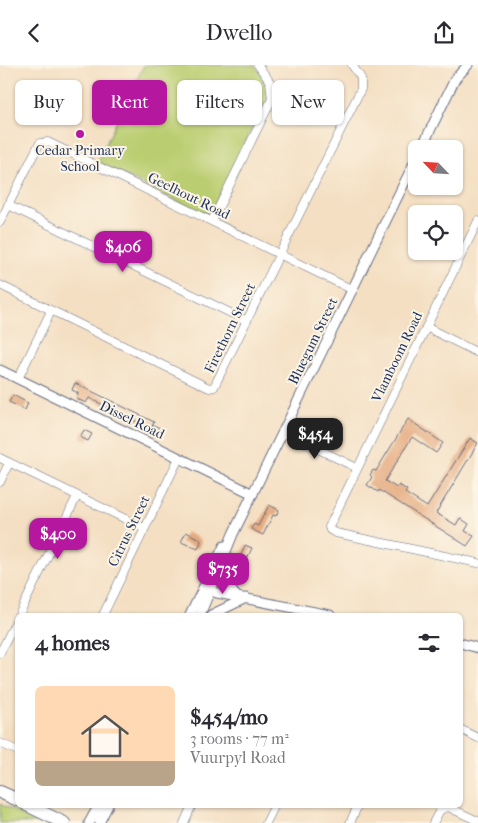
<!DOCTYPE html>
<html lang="en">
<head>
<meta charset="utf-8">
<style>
	:root { --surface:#fff; --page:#f7f7f7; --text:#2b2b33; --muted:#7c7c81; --accent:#b5179e }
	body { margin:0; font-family:"IM FELL French Canon",serif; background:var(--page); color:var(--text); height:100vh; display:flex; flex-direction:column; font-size:19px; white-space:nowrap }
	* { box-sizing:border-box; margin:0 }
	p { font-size:16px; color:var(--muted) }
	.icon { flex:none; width:28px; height:28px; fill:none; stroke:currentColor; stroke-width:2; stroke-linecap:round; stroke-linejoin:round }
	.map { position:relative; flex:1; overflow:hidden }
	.drawer { position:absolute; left:15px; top:548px; width:448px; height:195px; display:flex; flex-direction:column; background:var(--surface); border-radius:8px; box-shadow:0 1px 4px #0004 }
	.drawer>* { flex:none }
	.banner { position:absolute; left:15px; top:15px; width:449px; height:45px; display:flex; gap:10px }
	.needle { width:32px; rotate:295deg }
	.buttons { position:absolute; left:408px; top:75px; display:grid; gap:10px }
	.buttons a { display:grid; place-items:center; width:55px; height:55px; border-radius:8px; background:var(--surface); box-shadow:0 1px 4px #0004; font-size:25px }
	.price { position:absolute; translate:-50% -42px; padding:0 11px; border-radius:10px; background:var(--accent); color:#fff; font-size:16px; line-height:32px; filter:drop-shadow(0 1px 2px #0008) }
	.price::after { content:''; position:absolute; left:50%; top:30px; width:15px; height:11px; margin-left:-8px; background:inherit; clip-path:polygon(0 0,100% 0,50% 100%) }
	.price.current { background:#222; color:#fff }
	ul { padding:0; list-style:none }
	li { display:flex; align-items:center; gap:15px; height:125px; padding:0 20px }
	li span { display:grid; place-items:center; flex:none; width:140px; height:100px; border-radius:8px; color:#555 }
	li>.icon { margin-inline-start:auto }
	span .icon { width:60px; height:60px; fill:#fffc; stroke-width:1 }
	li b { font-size:21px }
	h2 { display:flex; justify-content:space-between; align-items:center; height:60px; padding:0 20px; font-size:21px }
	.tag { padding:0 18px; border-radius:8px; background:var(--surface); box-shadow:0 1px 4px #0004; font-size:18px; line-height:45px }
	.tag.current { background:var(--accent); color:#fff }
	header { display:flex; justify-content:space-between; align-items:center; height:65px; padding:0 20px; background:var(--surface); font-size:22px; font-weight:600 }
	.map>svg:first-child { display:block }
	.green { fill:#bacd70; stroke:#6a7e67 }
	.building { fill:#e5aa7f }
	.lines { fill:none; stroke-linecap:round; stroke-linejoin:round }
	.minor-casing { stroke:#676d81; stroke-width:9 }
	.tertiary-casing { stroke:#676d81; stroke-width:11 }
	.trunk-casing { stroke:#676d81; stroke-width:14 }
	.minor { stroke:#fff; stroke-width:8 }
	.tertiary { stroke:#fff; stroke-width:9 }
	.trunk { stroke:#fff; stroke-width:12 }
	.poi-dot { fill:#b5179e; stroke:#fcf5e5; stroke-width:2 }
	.labels { text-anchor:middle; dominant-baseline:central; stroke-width:4; stroke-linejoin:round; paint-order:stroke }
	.poi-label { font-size:14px; fill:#1b2f5e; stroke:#fcf5e5 }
	.street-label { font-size:14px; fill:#1b2f5e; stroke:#fcf5e5 }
</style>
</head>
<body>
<header><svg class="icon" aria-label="back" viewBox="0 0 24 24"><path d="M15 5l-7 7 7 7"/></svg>Dwello<svg class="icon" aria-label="share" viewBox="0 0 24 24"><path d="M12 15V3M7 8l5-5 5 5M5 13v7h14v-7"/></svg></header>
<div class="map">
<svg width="478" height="758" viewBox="0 0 478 758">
	<rect width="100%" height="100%" fill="#fcf5e5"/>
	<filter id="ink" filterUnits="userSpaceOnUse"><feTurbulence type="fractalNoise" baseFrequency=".02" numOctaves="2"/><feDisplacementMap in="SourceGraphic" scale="10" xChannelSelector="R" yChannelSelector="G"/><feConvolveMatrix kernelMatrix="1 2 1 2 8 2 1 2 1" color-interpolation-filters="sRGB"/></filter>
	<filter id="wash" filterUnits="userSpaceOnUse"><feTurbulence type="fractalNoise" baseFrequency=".0096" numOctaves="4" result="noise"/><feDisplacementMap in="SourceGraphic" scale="20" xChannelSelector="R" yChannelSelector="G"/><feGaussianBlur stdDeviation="1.12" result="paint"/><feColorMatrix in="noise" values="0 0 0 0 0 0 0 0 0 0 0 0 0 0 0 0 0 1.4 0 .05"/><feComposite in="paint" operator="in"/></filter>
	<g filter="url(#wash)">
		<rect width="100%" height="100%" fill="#f4dfc3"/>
		<g class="green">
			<path d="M144 0H254L266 15 268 32 211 147 202 148 97 97Z"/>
			<path d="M0 739 40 758H0Z"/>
		</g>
		<g id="blocks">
			<g class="building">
				<path d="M75 318 154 357 151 364 89 333 86 338 77 334 78 328 72 325Z"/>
				<path d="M13 330 28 338 25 345 9 337Z"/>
				<path d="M408 354 443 378 436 388 412 372 385 416 397 423 399 420 407 425 405 428 427 442 470 373 478 378 436 448 456 460 460 453 469 459 465 466 474 471 467 481 379 425 378 427 367 420 372 412 370 410 373 405 376 406Z"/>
				<path d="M153 360 162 364 158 372 150 368Z"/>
				<path d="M84 365 92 369 88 376 80 372Z"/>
				<path d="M269 440 279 445 276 451 273 450 263 470 251 464 254 459 258 461Z"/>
				<path d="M186 467 200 474 201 477 198 484 181 477Z"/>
				<path d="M245 480 252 483 245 498 239 495Z"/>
			</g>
		</g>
	</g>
	<g filter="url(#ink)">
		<use href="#blocks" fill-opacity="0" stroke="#676d81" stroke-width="1"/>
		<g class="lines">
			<g class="minor-casing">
				<g id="minor">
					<path d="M8 140 247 256"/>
					<path d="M212 156 272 34 270 17 258 0"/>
					<path d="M478 156 329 462 330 465 336 468 478 498"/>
					<path d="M0 157 37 83 40 78 48 77 353 225"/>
					<path d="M0 220 209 323 214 322 361 24V13L352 0"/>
					<path d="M426 262 478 288"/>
					<path d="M18 314 51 246"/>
					<path d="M283 367 357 403"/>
					<path d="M0 393 144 463"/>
					<path d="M0 417 9 398"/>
					<path d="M19 550 77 431"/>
					<path d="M103 550 179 393"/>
					<path d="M0 588 18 552"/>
					<path d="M460 664 478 673"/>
					<path d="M0 678 18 686"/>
					<path d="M184 758 192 740"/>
					<path d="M266 758 275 740"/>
					<path d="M350 758 358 740"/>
					<path d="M433 758 440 745 448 742 478 756"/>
				</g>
			</g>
			<g class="tertiary-casing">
				<g id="tertiary">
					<path d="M421 84 455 14 468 0"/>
					<path d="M0 305 253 429"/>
					<path d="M222 503 225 517 236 531"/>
					<path d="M203 523 217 528 330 550"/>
					<path d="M190 550 224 481"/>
					<path d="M200 550 233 469 416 94"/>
					<path d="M211 550 246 533"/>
					<path d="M460 578 478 583"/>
					<path d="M89 758 99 740"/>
					<path d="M99 758 108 740"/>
				</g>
			</g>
			<g class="trunk-casing">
				<g id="trunk">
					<path d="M0 727 18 735"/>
					<path d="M27 740 64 758"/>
				</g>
			</g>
			<use href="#minor" class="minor"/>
			<use href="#tertiary" class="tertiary"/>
			<use href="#trunk" class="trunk"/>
		</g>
	</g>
	<circle class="poi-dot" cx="80" cy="69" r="5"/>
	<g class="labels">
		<g class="poi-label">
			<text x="80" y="85">Cedar Primary<tspan x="80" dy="16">School</tspan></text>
		</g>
		<g class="street-label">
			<text transform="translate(189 131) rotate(26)">Geelhout Road</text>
			<text transform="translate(230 263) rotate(-64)">Firethorn Street</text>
			<text transform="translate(313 276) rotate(-64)">Bluegum Street</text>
			<text transform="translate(397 292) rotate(-64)">Vlamboom Road</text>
			<text transform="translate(132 355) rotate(26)">Dissel Road</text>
			<text transform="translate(129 466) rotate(-64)">Citrus Street</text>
		</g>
	</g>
</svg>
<div class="buttons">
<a><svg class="needle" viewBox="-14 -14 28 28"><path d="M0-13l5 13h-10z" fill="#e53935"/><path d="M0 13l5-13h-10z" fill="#7c7c81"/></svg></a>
<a><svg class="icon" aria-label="locate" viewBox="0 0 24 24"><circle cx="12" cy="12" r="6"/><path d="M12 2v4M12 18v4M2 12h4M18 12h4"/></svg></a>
</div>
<b class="price" style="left:123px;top:208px">$406</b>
<b class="price current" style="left:315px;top:395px">$454</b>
<b class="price" style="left:58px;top:495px">$400</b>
<b class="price" style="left:223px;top:530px">$735</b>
<div class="banner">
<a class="tag">Buy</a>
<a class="tag current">Rent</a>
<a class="tag">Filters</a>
<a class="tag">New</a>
</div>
<section class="drawer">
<h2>4 homes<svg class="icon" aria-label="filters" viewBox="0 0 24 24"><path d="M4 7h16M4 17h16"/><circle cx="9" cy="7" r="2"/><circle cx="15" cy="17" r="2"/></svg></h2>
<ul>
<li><span style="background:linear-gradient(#ffd9b3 75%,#b9a48a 0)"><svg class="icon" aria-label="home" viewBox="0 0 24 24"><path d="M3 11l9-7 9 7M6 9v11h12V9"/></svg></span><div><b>$454/mo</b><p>3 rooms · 77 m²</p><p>Vuurpyl Road</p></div></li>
</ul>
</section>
</div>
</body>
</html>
